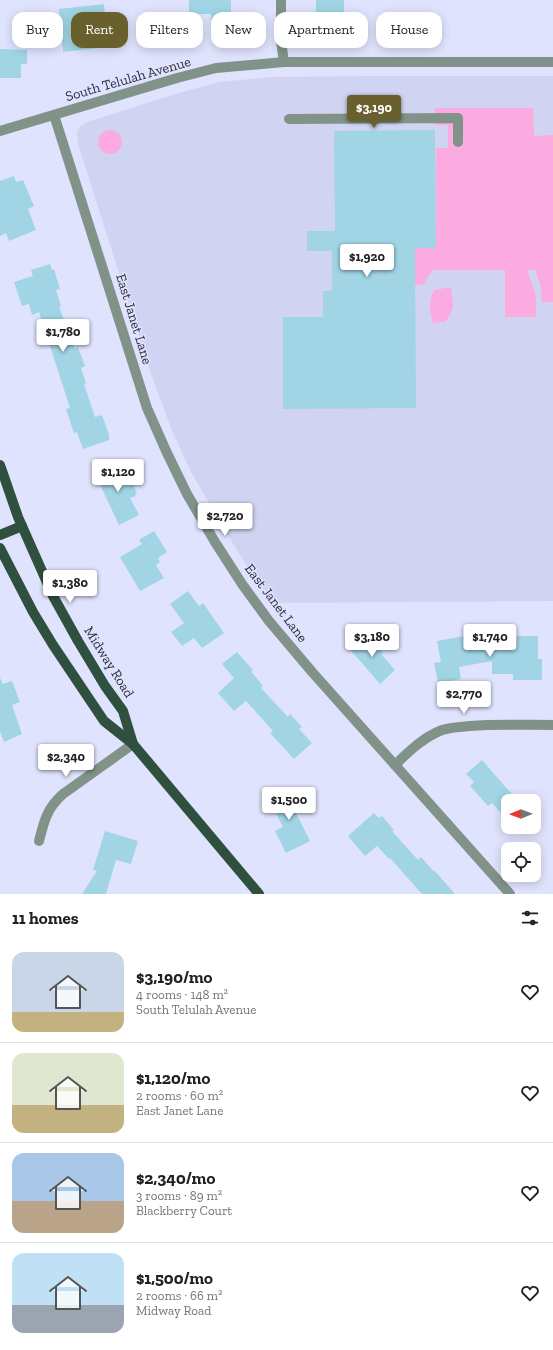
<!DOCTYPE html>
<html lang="en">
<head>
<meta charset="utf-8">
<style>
	:root { --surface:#fff; --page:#f6f6f6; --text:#202124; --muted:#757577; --line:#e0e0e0; --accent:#69602d }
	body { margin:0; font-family:"Zilla Slab",serif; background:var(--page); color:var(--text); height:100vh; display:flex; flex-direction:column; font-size:15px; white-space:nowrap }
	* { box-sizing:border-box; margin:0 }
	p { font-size:13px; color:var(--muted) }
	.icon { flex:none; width:22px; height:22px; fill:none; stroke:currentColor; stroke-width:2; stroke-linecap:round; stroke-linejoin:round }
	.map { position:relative; height:894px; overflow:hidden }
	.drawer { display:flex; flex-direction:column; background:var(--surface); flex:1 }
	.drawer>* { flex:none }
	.top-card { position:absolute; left:12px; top:12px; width:529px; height:36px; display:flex; gap:8px }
	.needle { width:26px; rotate:269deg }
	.controls { position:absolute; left:501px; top:794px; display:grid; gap:8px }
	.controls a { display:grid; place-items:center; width:40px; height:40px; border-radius:8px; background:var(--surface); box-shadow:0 2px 10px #0003; font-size:20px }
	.price { position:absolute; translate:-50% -34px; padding:0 9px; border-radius:4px; background:#fff; color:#222; font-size:13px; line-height:26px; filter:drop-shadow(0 1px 2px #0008) }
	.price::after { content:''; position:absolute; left:50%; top:24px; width:12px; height:9px; margin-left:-6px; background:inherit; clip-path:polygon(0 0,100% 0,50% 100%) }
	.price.current { background:var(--accent); color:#fff }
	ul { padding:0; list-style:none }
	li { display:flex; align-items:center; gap:12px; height:100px; padding:0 12px }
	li+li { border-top:1px solid var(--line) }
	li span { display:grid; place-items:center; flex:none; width:112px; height:80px; border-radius:12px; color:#555 }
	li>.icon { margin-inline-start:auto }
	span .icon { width:48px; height:48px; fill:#fffc; stroke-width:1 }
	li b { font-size:17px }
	h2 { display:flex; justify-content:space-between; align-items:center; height:48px; padding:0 12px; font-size:17px }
	.tag { padding:0 14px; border-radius:12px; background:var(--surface); box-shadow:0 2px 10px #0003; font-size:14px; line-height:36px }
	.tag.current { background:var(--accent); color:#fff }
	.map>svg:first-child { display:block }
	.built { fill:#d0d4f2 }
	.green { fill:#fcabe1 }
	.building { fill:#a1d5e5 }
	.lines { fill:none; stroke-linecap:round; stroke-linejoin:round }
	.minor { stroke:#819388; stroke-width:10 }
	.major { stroke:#2f503e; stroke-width:10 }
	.labels { text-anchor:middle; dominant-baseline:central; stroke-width:3; stroke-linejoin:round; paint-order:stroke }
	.street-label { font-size:14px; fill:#2d2e3f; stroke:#e0e3fd }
</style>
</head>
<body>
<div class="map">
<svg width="553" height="894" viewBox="0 0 553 894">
	<rect width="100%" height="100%" fill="#e0e3fd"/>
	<path class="built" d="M371 76H553V601L274 603 241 557 214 512 191 472 172 431 150 371 78 144 77 132 80 126 87 122 172 95 219 82 271 77Z"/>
	<g class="green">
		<path d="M435 108H533L534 136 553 135V302H542L540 284 535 270H527L534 289 536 297V317H505V270H433L428 277 424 284 415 285V248L436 247V148H448V125H435Z"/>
		<circle cx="110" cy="142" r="12"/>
		<path d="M451 287C453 302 456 310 445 322L433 323C429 311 429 300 434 290Z"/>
	</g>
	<g class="building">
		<path d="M189 0H231V19H211V14H189Z"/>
		<rect x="316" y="0" width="28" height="20"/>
		<path d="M104 4 106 25 113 24 115 46 63 52 59 9Z"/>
		<path d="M0 49 27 50V64H21V78H0Z"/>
		<path d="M435 130 436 248H415L416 408 283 409V317H323V291H332V251H307V231H335L334 131Z"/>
		<path d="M14 176 16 182 23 180 34 206 28 209 36 230 9 241 6 233 0 236V181Z"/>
		<path d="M50 264 52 270 54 269 60 289 56 290 61 306H59L71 341H72L75 349 78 347 85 366 81 368 86 383 84 384 95 417 102 415 109 435V440L83 449 77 432 74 433 66 409 70 408 39 312 32 315 29 304 22 306 14 282 33 276 31 270Z"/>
		<path d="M119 463 126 478 129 477 137 493 135 494 136 496 130 498 139 515 119 525 95 474Z"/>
		<path d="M154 531 167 552 158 558 160 562 156 565 164 578 140 591 120 557 142 544 139 540Z"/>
		<path d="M188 591 199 606 203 603 224 633 202 648 194 638 182 646 171 632 184 623 170 604Z"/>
		<path d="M365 632 383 653 381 654 395 670 380 684 348 647Z"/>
		<path d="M470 635 472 645 510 646V636H538V659H542V680H513V674H492V661L459 667 461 679 438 683 434 663 441 662 437 641Z"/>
		<path d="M237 652 253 670 251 671 263 686 261 688 288 717 290 714 302 727 299 729 312 743 294 759 270 733 273 731 246 701 234 711 218 693 234 678 222 664Z"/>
		<path d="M0 678 3 684 12 681 20 702 12 705 22 734 4 742 0 731Z"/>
		<path d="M482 760 518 801H508V821L492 803 488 806 470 786 474 782 466 774Z"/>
		<path d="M292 789 301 807 295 811 310 841 286 853 275 831 283 827 269 800Z"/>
		<path d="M374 813 379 818 382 816 394 830 392 831 418 860 421 857 433 871 434 870 455 894H422L390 858 389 859 377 846 365 856 348 836Z"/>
		<path d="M105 831 138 841 131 864 116 860 106 894H82L97 871 93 870Z"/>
	</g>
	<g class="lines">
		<g class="minor">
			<path d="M281 0V41L284 62"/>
			<path d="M54 115 147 408 167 453 187 494 215 542 242 584 269 621 313 673 510 894"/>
			<path d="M289 119 458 118V142"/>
			<path d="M0 131 177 78 216 68 284 62H553"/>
			<path d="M395 765C409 751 424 737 442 730 451 727 461 727 470 726 497 724 525 725 553 725"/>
			<path d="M39 841C44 821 47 808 63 794L133 744"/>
		</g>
		<g class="major">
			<path d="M0 465 18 517 53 596 78 641 105 686 123 711 133 744"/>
			<path d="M0 535 22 526"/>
			<path d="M0 548 33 612 53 645 104 721 133 744 259 894"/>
		</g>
	</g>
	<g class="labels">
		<g class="street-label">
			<text transform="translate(128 79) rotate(-16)">South Telulah Avenue</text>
			<text transform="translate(134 319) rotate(73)">East Janet Lane</text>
			<text transform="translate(276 603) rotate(53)">East Janet Lane</text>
			<text transform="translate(109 662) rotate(58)">Midway Road</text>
		</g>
	</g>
</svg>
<div class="controls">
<a><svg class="needle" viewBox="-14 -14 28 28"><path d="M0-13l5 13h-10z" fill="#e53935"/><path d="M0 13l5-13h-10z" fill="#757577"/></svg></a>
<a><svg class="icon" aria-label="locate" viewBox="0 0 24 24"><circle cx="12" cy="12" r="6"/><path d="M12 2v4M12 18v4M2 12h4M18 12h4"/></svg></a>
</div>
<b class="price current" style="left:374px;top:129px">$3,190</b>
<b class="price" style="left:367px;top:278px">$1,920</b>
<b class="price" style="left:63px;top:353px">$1,780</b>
<b class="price" style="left:118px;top:493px">$1,120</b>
<b class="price" style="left:225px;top:537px">$2,720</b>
<b class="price" style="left:70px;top:604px">$1,380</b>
<b class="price" style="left:372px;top:658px">$3,180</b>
<b class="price" style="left:490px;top:658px">$1,740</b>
<b class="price" style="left:464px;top:715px">$2,770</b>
<b class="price" style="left:66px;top:778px">$2,340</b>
<b class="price" style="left:289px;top:821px">$1,500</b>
<div class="top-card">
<a class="tag">Buy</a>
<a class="tag current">Rent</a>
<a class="tag">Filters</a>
<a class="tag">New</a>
<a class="tag">Apartment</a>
<a class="tag">House</a>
</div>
</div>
<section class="drawer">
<h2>11 homes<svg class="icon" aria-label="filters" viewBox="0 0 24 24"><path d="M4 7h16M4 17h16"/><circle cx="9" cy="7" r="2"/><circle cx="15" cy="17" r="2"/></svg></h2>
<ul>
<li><span style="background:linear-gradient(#c9d6e8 75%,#c2b280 0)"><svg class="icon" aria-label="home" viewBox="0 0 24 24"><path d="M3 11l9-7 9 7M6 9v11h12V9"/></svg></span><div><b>$3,190/mo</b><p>4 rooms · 148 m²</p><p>South Telulah Avenue</p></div><svg class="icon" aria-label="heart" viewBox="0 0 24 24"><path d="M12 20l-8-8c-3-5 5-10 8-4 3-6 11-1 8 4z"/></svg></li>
<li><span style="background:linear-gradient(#dfe7d0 65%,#c2b280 0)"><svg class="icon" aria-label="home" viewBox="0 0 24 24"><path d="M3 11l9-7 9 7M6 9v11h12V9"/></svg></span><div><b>$1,120/mo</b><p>2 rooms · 60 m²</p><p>East Janet Lane</p></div><svg class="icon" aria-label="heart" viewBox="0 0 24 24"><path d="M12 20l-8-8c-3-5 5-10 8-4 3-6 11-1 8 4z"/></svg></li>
<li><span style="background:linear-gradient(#a9c7e8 60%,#b9a48a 0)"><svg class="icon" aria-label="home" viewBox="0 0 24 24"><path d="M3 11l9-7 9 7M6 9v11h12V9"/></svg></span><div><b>$2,340/mo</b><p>3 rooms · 89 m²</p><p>Blackberry Court</p></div><svg class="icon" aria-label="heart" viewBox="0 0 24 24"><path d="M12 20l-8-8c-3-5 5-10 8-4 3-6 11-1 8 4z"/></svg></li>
<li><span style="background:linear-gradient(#bfe0f5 65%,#9aa5b1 0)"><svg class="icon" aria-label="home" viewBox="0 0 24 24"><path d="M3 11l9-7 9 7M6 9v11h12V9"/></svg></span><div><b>$1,500/mo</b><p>2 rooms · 66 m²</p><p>Midway Road</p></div><svg class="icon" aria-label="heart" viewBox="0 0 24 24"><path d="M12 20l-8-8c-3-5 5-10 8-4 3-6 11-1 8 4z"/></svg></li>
</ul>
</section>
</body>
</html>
